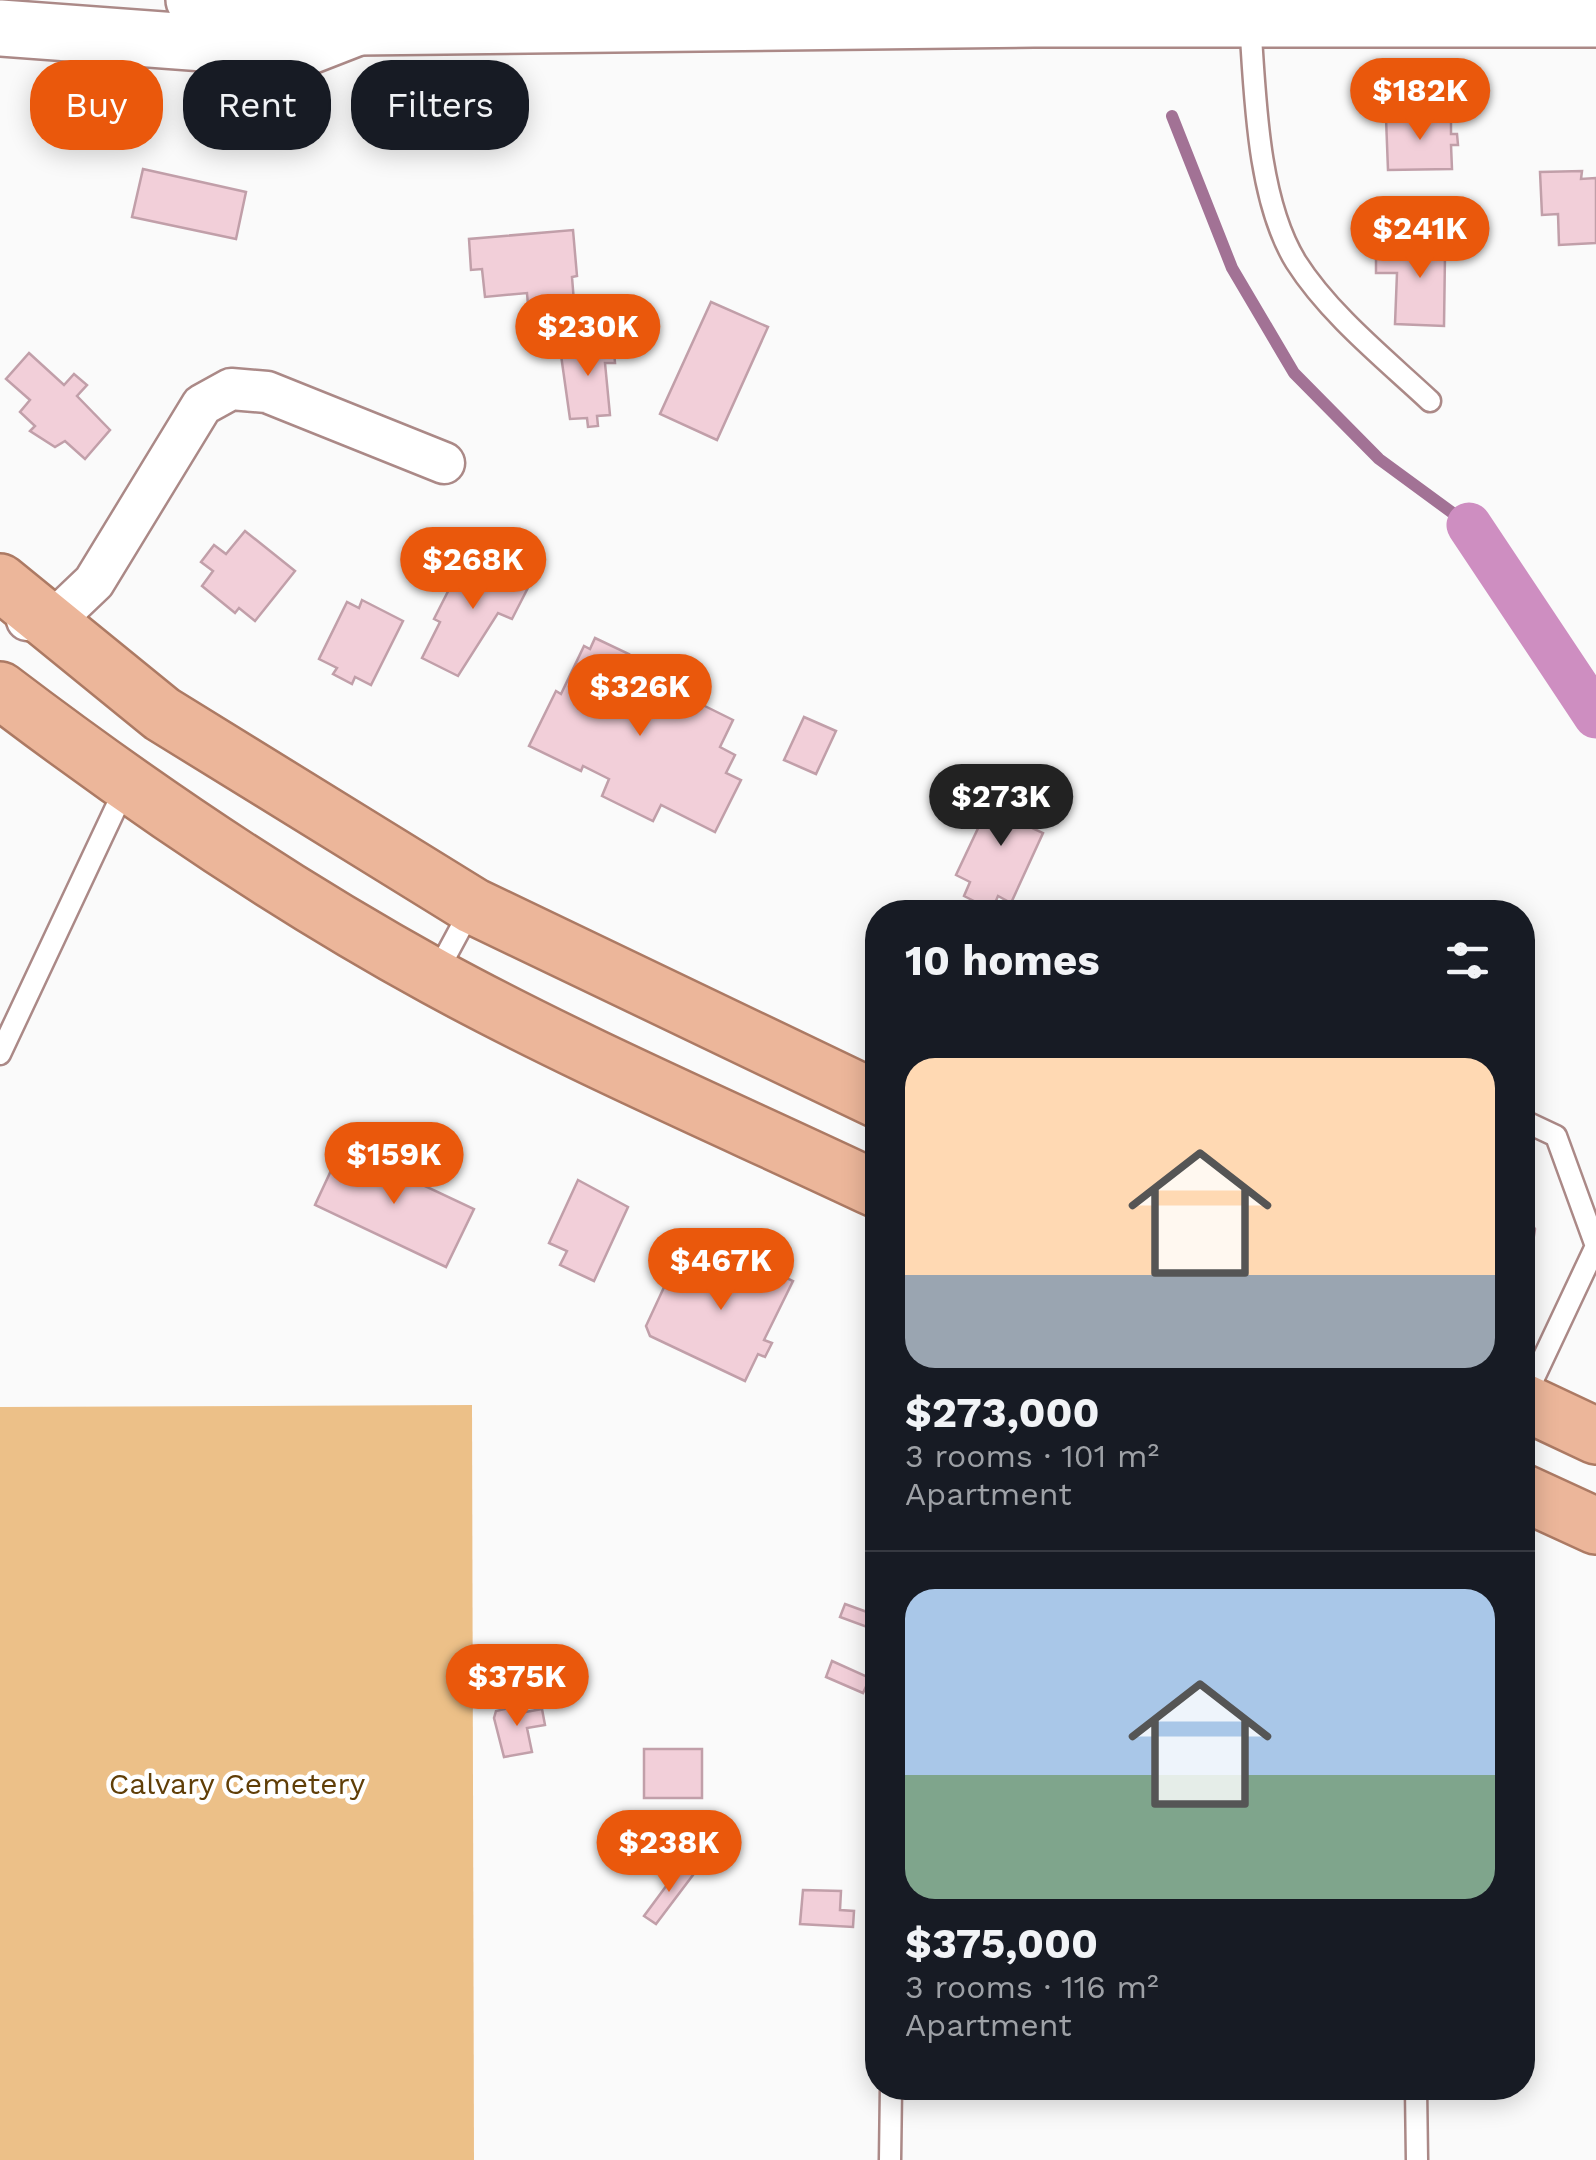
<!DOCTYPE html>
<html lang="en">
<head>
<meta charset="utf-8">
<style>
	:root { --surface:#171b24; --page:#242831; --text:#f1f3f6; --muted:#9ea1a6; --line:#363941; --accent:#ea580c }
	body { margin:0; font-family:"Work Sans",sans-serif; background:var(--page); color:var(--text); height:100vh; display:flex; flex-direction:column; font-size:38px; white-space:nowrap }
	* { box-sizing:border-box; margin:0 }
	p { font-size:32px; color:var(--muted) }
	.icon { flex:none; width:55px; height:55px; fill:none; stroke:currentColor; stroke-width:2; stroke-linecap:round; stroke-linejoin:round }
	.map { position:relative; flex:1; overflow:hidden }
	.details { position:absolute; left:865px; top:900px; width:670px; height:1200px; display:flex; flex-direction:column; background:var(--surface); border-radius:40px; box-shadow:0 5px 25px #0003 }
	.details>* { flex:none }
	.hud { position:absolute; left:30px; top:60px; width:685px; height:90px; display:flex; gap:20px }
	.price { position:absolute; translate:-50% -85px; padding:0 22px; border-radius:35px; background:var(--accent); color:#fff; font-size:32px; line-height:65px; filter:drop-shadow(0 2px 5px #0008) }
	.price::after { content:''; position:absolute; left:50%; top:60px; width:30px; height:22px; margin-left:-15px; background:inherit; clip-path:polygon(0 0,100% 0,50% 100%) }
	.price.current { background:#222; color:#fff }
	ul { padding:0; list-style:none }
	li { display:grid; align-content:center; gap:20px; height:530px; padding:0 40px }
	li+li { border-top:2px solid var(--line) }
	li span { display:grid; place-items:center; height:310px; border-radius:30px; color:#555 }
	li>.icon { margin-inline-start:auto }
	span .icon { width:180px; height:180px; fill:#fffc; stroke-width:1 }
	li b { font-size:42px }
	h2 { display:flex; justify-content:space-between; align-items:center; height:120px; padding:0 40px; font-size:42px }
	.tag { padding:0 35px; border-radius:40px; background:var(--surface); box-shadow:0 5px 25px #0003; font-size:35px; line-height:90px }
	.tag.current { background:var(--accent); color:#fff }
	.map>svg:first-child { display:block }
	.green { fill:#ecc088 }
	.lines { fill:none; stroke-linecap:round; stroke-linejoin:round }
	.stream { stroke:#a27295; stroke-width:12 }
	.canal { stroke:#ce8ec1; stroke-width:45 }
	.building { fill:#f2cfd9; stroke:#c19fa9; stroke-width:2.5 }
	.service-casing { stroke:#ab8987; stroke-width:25 }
	.minor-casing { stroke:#ab8987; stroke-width:45 }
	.secondary-casing { stroke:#ab8987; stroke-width:60 }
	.trunk-casing { stroke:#ac7a64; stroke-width:60 }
	.service { stroke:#fff; stroke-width:20 }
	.minor { stroke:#fff; stroke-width:40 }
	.secondary { stroke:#fff; stroke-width:55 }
	.trunk { stroke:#ecb69a; stroke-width:55 }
	.labels { text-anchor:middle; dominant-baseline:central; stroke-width:9; stroke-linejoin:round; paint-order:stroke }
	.park-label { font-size:30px; fill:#603e07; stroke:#fff }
</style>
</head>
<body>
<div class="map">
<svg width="1596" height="2160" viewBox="0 0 1596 2160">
	<rect width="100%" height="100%" fill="#fafafa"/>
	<path class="green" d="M472 1405 474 2160H0V1407Z"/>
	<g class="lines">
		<path class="stream" d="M1172 116 1232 268 1294 373 1379 459 1469 525"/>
		<path class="canal" d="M1469 525 1596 716"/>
	</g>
	<g class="building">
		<path d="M1451 116V134H1457L1458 145H1451L1452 169 1388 170 1386 118Z"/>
		<path d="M143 169 246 192 236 239 132 217Z"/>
		<path d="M1582 171 1581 179 1596 178V243L1559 245 1558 214 1542 215 1540 172Z"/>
		<path d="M573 230 577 276 572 277 574 302 559 304 560 315 529 318 527 293 485 297 482 269 471 270 469 239Z"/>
		<path d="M1419 235H1453L1452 255H1445L1444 326 1395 324 1397 273H1376V254L1419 255Z"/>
		<path d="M711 302 768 327 717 440 660 414Z"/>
		<path d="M613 339 615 363H605L610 415 597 416 598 426 588 427 587 418 570 419 560 348Z"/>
		<path d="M29 353 64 385 74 374 87 385 77 396 110 430 85 459 65 441 55 447 30 431 35 426 20 412 30 400 6 379Z"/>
		<path d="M245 531 295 571 255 621 239 608 235 613 202 586 213 571 201 562 214 545 226 554Z"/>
		<path d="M467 554 522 581 526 571 534 576 512 619 498 613 458 676 422 658 440 622 434 619Z"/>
		<path d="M362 600 403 621 371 685 355 677 352 684 333 674 337 668 319 659 347 602 359 608Z"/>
		<path d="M595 638 629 654 624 666 733 720 720 747 735 755 726 773 741 780 715 832 661 805 653 821 602 796 609 779 583 766 581 771 529 746 556 691 561 694 584 646 590 649Z"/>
		<path d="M804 717 836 731 816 774 784 760Z"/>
		<path d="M998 786 1042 807 1032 828 1043 833 1011 903 998 896 992 910 964 896 970 882 956 875Z"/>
		<path d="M342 1147 474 1209 446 1267 315 1205Z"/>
		<path d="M578 1180 628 1207 594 1281 560 1265 567 1251 549 1243Z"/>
		<path d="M1522 1207 1535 1229 1533 1242 1522 1255Z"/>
		<path d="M720 1246 793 1281 764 1340 772 1343 765 1357 758 1354 745 1381 650 1336 646 1326 672 1270 702 1284Z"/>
		<path d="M845 1604 878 1616V1631L840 1617Z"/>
		<path d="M832 1661 870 1678 863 1693 826 1677Z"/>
		<path d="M518 1706 520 1713 542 1709 545 1725 527 1728 532 1752 504 1757 494 1718 496 1711Z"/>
		<rect x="644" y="1749" width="58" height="49"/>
		<path d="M681 1866 693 1875 656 1924 644 1916Z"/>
		<path d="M803 1890 841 1891 840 1910 854 1911 853 1927 800 1924Z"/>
	</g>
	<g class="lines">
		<g class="service-casing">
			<g id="service">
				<path d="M1250 21C1255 93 1257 199 1296 262 1329 314 1385 359 1430 401"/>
				<path d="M436 974 472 907"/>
				<path d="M0 1054 126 786"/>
				<path d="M1522 1120 1556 1136 1596 1246 1524 1399"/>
				<path d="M1416 2088 1417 2160"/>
				<path d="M890 2160 891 2088"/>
			</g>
		</g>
		<g class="minor-casing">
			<path id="minor" d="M27 620 51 623 94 582 202 405 231 389 267 392 444 463"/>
		</g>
		<g class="secondary-casing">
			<g id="secondary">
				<path d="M194 0 301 7 358 27 1034 19H1596"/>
				<path d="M0 28 299 50 358 27"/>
			</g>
		</g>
		<g class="trunk-casing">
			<g id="trunk">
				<path d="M0 582 162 714 473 906 878 1100"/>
				<path d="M0 690C138 795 282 893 435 977 578 1055 730 1120 878 1190"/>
				<path d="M1522 1401 1596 1436"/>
				<path d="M1522 1492 1596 1526"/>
			</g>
		</g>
		<use href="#service" class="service"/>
		<use href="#minor" class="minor"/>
		<use href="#secondary" class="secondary"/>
		<use href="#trunk" class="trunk"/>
	</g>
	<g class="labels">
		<g class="park-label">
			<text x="237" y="1783">Calvary Cemetery</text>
		</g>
	</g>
</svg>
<b class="price" style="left:1420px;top:143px">$182K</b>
<b class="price" style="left:1420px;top:281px">$241K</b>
<b class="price" style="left:588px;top:379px">$230K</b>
<b class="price" style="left:473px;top:612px">$268K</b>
<b class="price" style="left:640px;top:739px">$326K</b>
<b class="price current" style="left:1001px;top:849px">$273K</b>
<b class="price" style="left:394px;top:1207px">$159K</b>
<b class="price" style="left:721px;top:1313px">$467K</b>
<b class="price" style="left:517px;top:1729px">$375K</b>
<b class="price" style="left:669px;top:1895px">$238K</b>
<div class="hud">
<a class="tag current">Buy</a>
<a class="tag">Rent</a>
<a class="tag">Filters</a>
</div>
<section class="details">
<h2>10 homes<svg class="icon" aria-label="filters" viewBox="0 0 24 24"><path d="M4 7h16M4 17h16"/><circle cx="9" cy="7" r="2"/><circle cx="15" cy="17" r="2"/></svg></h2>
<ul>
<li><span style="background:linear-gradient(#ffd9b3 70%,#9aa5b1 0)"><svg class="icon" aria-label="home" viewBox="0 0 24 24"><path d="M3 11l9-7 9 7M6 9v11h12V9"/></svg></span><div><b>$273,000</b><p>3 rooms · 101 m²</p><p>Apartment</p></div></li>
<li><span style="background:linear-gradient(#a9c7e8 60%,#7fa58c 0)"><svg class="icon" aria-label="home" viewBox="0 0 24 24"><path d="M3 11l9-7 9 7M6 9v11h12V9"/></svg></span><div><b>$375,000</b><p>3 rooms · 116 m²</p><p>Apartment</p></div></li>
</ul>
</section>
</div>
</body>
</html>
